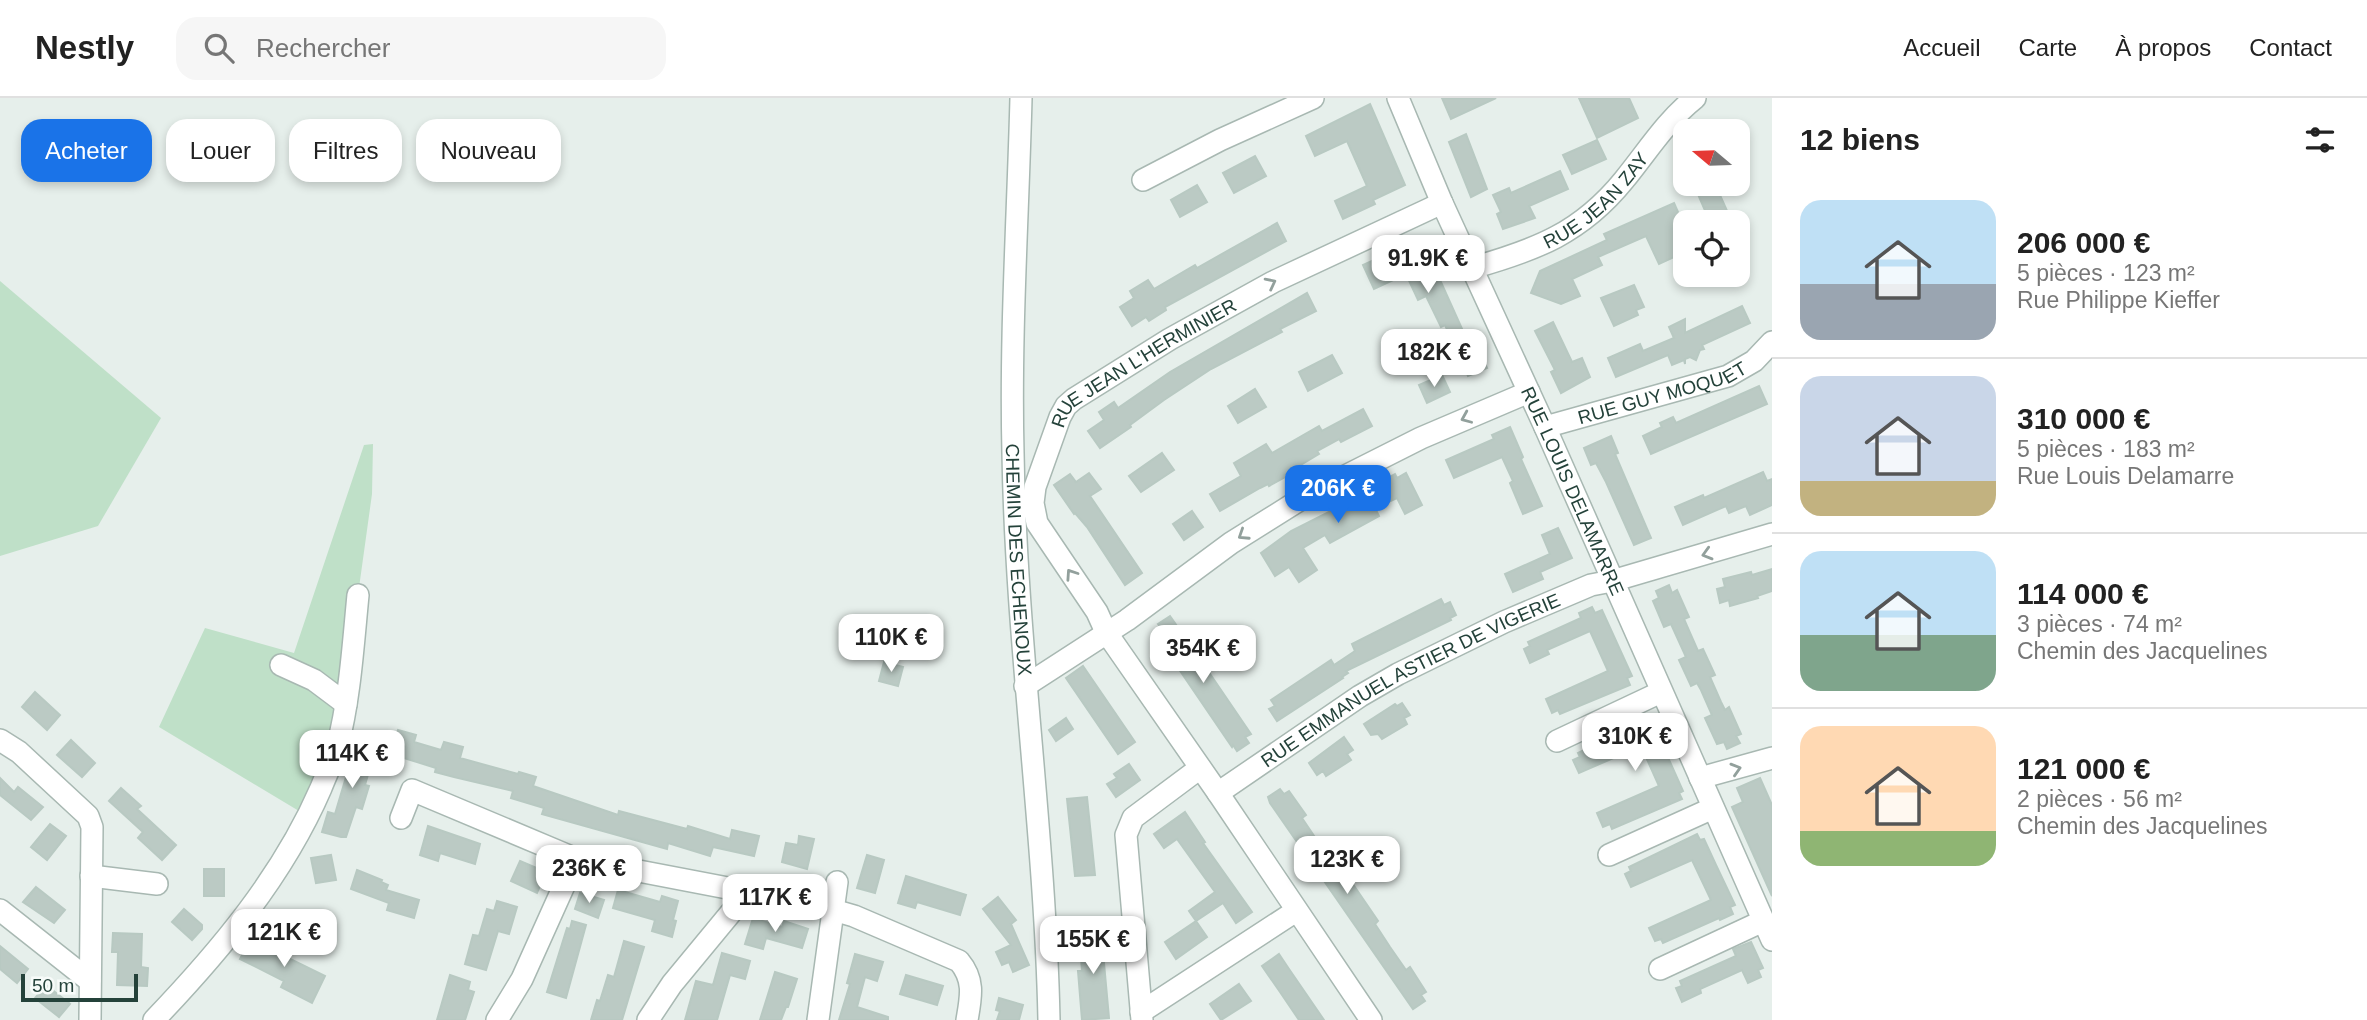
<!DOCTYPE html>
<html lang="fr">
<head>
<meta charset="utf-8">
<style>
	:root { --surface:#fff; --page:#f6f6f6; --text:#222; --muted:#767676; --line:#e0e0e0; --accent:#1a73e8 }
	body { margin:0; font-family:Helvetica,sans-serif; background:var(--page); color:var(--text); height:100vh; display:flex; flex-direction:column; font-size:26px; white-space:nowrap }
	* { box-sizing:border-box; margin:0 }
	p { font-size:23px; color:var(--muted) }
	.icon { flex:none; width:38px; height:38px; fill:none; stroke:currentColor; stroke-width:2; stroke-linecap:round; stroke-linejoin:round }
	.map { position:relative; flex:1; overflow:hidden }
	.panel { display:flex; flex-direction:column; background:var(--surface); width:595px }
	.panel>* { flex:none }
	.banner { position:absolute; left:21px; top:21px; width:665px; height:63px; display:flex; gap:14px }
	.needle { width:46px; rotate:289deg }
	.tools { position:absolute; left:1673px; top:21px; display:grid; gap:14px }
	.tools a { display:grid; place-items:center; width:77px; height:77px; border-radius:14px; background:var(--surface); box-shadow:0 4px 10px #0003; font-size:35px }
	.scale { position:absolute; left:21px; bottom:18px; width:117px; box-sizing:border-box; padding-left:7px; border:4px solid #24423a; border-top:0; font-size:19px; line-height:24px; white-space:nowrap; color:#24423a; -webkit-text-stroke:5px #f7fbf9; paint-order:stroke }
	.price { position:absolute; translate:-50% -60px; padding:0 16px; border-radius:14px; background:#fff; color:#222; font-size:23px; line-height:46px; filter:drop-shadow(0 2px 4px #0008) }
	.price::after { content:''; position:absolute; left:50%; top:42px; width:21px; height:16px; margin-left:-10px; background:inherit; clip-path:polygon(0 0,100% 0,50% 100%) }
	.price.current { background:var(--accent); color:#fff }
	ul { padding:0; list-style:none }
	li { display:flex; align-items:center; gap:21px; height:175px; padding:0 28px }
	li+li { border-top:2px solid var(--line) }
	li span { display:grid; place-items:center; flex:none; width:196px; height:140px; border-radius:21px; color:#555 }
	li>.icon { margin-inline-start:auto }
	span .icon { width:84px; height:84px; fill:#fffc; stroke-width:1 }
	li b { font-size:30px }
	h2 { display:flex; justify-content:space-between; align-items:center; height:84px; padding:0 28px; font-size:30px }
	.pill { padding:0 24px; border-radius:21px; background:var(--surface); box-shadow:0 4px 10px #0003; font-size:24px; line-height:63px }
	.pill.current { background:var(--accent); color:#fff }
	header { display:flex; align-items:center; gap:42px; box-sizing:border-box; height:98px; padding:0 35px; background:var(--surface); border-bottom:2px solid var(--line) }
	header strong { font-size:33px }
	nav { display:flex; gap:38px; margin-inline-start:auto; font-size:24px }
	.search { width:490px; height:63px; background:var(--page); display:flex; align-items:center; gap:18px; box-sizing:border-box; padding:0 24px; border-radius:21px; color:var(--muted); font-size:26px }
	main { display:flex; flex:1; min-height:0 }
	.map>svg:first-child { display:block }
	.green { fill:#bfe0c8 }
	.building { fill:#bbcac4; stroke:#b8c9c2; stroke-width:2 }
	.lines { fill:none; stroke-linecap:round; stroke-linejoin:round }
	.minor-casing { stroke:#a8b8b2; stroke-width:24 }
	.minor { stroke:#fff; stroke-width:21 }
	.oneway { stroke:#92a09c }
	.labels { text-anchor:middle; dominant-baseline:central; stroke-width:7; stroke-linejoin:round; paint-order:stroke }
	.street-label { font-size:19px; fill:#24423a; stroke:#f7fbf9 }
</style>
</head>
<body>
<header>
<strong>Nestly</strong>
<div class="search"><svg class="icon" aria-label="search" viewBox="0 0 24 24"><circle cx="10" cy="10" r="6"/><path d="M15 15l6 6"/></svg>Rechercher</div>
<nav><a>Accueil</a><a>Carte</a><a>À propos</a><a>Contact</a></nav>
</header>
<main>
<div class="map">
<svg width="1772" height="922" viewBox="0 0 1772 922">
	<rect width="100%" height="100%" fill="#e6efeb"/>
	<g class="green">
		<path d="M0 183 161 320 98 428 0 458Z"/>
		<path d="M373 346 372 396 358 497 352 565 309 719 159 629 205 530 294 555 364 347Z"/>
	</g>
	<g class="building">
		<path d="M1442 0H1496L1451 21Z"/>
		<path d="M1579 0H1629L1638 20 1597 40Z"/>
		<path d="M1370 6 1405 87 1373 102 1375 106 1343 121 1335 103 1367 88 1347 43 1315 58 1306 38Z"/>
		<path d="M1466 36 1487 91 1471 99 1449 44Z"/>
		<path d="M1597 42 1606 61 1572 76 1563 57Z"/>
		<path d="M1255 58 1266 78 1234 95 1223 75Z"/>
		<path d="M1560 73 1568 91 1529 108 1535 120 1503 131 1497 116 1501 114 1493 97 1509 90 1511 95Z"/>
		<path d="M1715 86 1732 124H1710L1697 94Z"/>
		<path d="M1197 87 1207 104 1180 119 1171 102Z"/>
		<path d="M1674 105 1685 130V154L1659 166 1646 138 1598 159 1602 167 1572 181 1580 198 1561 206 1531 195 1540 173 1607 142 1604 136Z"/>
		<path d="M1277 125 1286 143 1165 209 1166 212 1149 223 1146 219 1132 228 1120 209 1134 200 1130 193 1148 182 1154 191 1195 167 1197 170Z"/>
		<path d="M1432 144 1447 179 1440 182 1467 242 1473 240 1487 270 1468 278 1445 227 1441 229 1426 198 1418 202 1406 176 1374 191 1363 167 1396 152 1399 159Z"/>
		<path d="M1634 187 1644 209 1636 212 1638 217 1614 228 1601 200Z"/>
		<path d="M1307 195 1316 213 1280 231 1282 234 1211 271 1164 302 1130 327 1131 329 1100 350 1088 333 1104 322 1099 314 1114 304 1118 310 1170 274Z"/>
		<path d="M1742 208 1750 225 1702 247 1704 251 1700 252 1696 262 1690 259 1685 261V266L1684 262 1672 267 1668 257 1616 279 1608 260 1640 246 1643 253 1674 240 1669 229 1685 221V235Z"/>
		<path d="M1553 224 1572 264 1582 260 1590 279 1561 295 1551 274 1555 272 1535 233Z"/>
		<path d="M1332 257 1342 275 1308 293 1299 274Z"/>
		<path d="M1442 277 1450 294 1427 305 1419 287Z"/>
		<path d="M1759 288 1767 306 1651 356 1643 338 1662 329 1660 325 1673 319 1676 325Z"/>
		<path d="M1255 291 1266 309 1238 325 1228 308Z"/>
		<path d="M1363 311 1372 328 1341 344 1339 341 1317 353 1319 356 1284 377 1285 379 1269 388 1268 386 1260 390 1220 413 1210 396 1241 378 1234 365 1266 346 1272 355 1319 328 1322 333Z"/>
		<path d="M1510 329 1523 359 1521 361 1542 408 1523 416 1510 385 1513 383 1502 359 1454 380 1446 362 1494 341 1492 337Z"/>
		<path d="M1611 338 1618 355 1615 356 1651 440 1634 447 1606 384 1596 365 1591 367 1584 350Z"/>
		<path d="M1162 355 1174 372 1141 394 1129 378Z"/>
		<path d="M1763 374 1767 383 1772 381V407L1750 417 1746 408 1729 415 1726 408 1683 427 1675 409 1703 397 1704 400Z"/>
		<path d="M1089 375 1101 391 1090 398 1142 475 1125 487 1087 429 1075 415 1074 416 1054 387 1070 376 1076 384Z"/>
		<path d="M1406 375 1422 407 1405 416 1397 400 1375 410 1379 418 1330 445 1325 437 1303 450 1317 472 1299 484 1289 469 1275 478 1261 455 1291 433 1331 413 1375 388 1374 387 1395 376 1397 380Z"/>
		<path d="M1192 413 1203 429 1184 442 1173 426Z"/>
		<path d="M1558 430 1572 460 1540 474 1543 481 1513 494 1505 476 1550 456 1542 437Z"/>
		<path d="M1772 471V493L1757 498 1758 500 1730 508 1729 502 1720 505 1717 491 1725 489 1723 481 1751 474 1752 477Z"/>
		<path d="M1669 487 1672 495 1677 492 1689 519 1684 521 1687 528 1698 553 1703 551 1715 577 1710 579 1721 604 1725 612 1729 609 1741 636 1736 638 1740 645 1727 651 1724 644 1717 646 1705 620 1712 617 1701 592 1697 585 1691 588 1679 562 1686 559 1671 526 1664 529 1653 503 1659 500 1656 493Z"/>
		<path d="M1441 501 1444 507 1450 504 1456 517 1450 520 1451 522 1346 573 1348 575 1342 579 1343 580 1277 623 1269 611 1275 608 1271 602 1331 562 1334 567 1355 553 1352 546Z"/>
		<path d="M1592 509 1595 515 1602 512 1632 578 1627 580 1630 587 1560 616 1558 612 1552 615 1546 601 1608 573 1590 533 1547 552 1549 556 1530 565 1524 551 1530 548 1528 544 1581 520 1579 515Z"/>
		<path d="M1170 518 1191 548 1187 550 1206 579 1210 576 1251 636 1245 639 1249 645 1237 653 1233 647 1232 649 1155 536 1162 531 1158 526Z"/>
		<path d="M884 564 903 569 898 588 879 583Z"/>
		<path d="M1083 568 1135 644 1118 656 1066 580Z"/>
		<path d="M35 594 60 617 47 632 22 609Z"/>
		<path d="M1402 605 1410 617 1404 620 1407 626 1382 641 1378 636 1371 637 1364 626 1395 606 1397 608Z"/>
		<path d="M1066 620 1073 631 1056 643 1049 632Z"/>
		<path d="M1646 622 1649 628 1653 626 1683 693 1679 695 1682 701 1612 731 1610 726 1603 729 1597 715 1659 688 1641 648 1579 675 1573 662 1580 659 1578 655Z"/>
		<path d="M398 632 416 637 414 644 441 652 444 644 463 649 460 660 518 676 519 674 536 679 533 688 618 717 619 713 687 731 688 728 730 741 732 732 759 738 754 758 713 749 710 758 668 745 667 751 542 716 544 710 511 700 513 693 454 679 435 674 436 670 401 659 405 649 394 646Z"/>
		<path d="M358 639 377 645 365 687 369 688 362 711 356 709 346 739H341L322 734 328 714 335 716Z"/>
		<path d="M1344 639 1353 652 1347 656 1351 662 1326 678 1323 673 1317 677 1309 665Z"/>
		<path d="M71 642 95 665 82 679 57 657Z"/>
		<path d="M1129 666 1140 682 1116 699 1107 686 1117 680 1114 676Z"/>
		<path d="M0 680 14 694 18 689 43 709 31 722 0 697Z"/>
		<path d="M1760 680 1772 707V798L1732 709 1743 704 1737 690Z"/>
		<path d="M121 690 141 708 137 711 176 747 162 762 138 740 143 734 109 703Z"/>
		<path d="M1280 691 1284 696 1289 693 1306 717 1302 720 1333 766 1337 763 1378 823 1375 826 1390 849 1406 872 1410 869 1426 894 1421 897 1425 903 1413 911 1270 705 1268 699Z"/>
		<path d="M1087 699 1095 777 1075 778 1067 701Z"/>
		<path d="M1185 714 1205 744 1203 745 1252 814 1236 825 1223 805 1196 823 1207 839 1176 861 1165 844 1196 823 1189 813 1215 794 1177 741 1164 750 1154 736Z"/>
		<path d="M50 726 66 738 47 762 31 749Z"/>
		<path d="M428 728 480 746 475 766 440 755 438 763 420 757Z"/>
		<path d="M1697 736 1700 742 1704 741 1716 767 1735 807 1730 809 1733 816 1720 822 1719 820 1663 845 1661 841 1655 843 1649 830 1711 802 1692 762 1631 789 1625 776 1631 773 1629 769Z"/>
		<path d="M799 738 814 741 807 771 782 764 786 745 798 747Z"/>
		<path d="M331 757 336 782 316 785 311 760Z"/>
		<path d="M867 757 884 762 875 795 857 790Z"/>
		<path d="M520 763 546 774 537 795 511 783Z"/>
		<rect x="204" y="771" width="20" height="27"/>
		<path d="M357 772 382 782 381 784 388 787 386 792 419 802 414 820 387 812 389 805 351 791Z"/>
		<path d="M906 778 966 797 960 817 917 804 915 810 898 805Z"/>
		<path d="M36 789 65 812 54 825 23 804Z"/>
		<path d="M618 792 660 804 662 798 678 803 673 822 676 823 672 839 652 833 655 822 613 810Z"/>
		<path d="M580 795 604 802 598 820 575 811Z"/>
		<path d="M998 799 1016 822 1011 826 1029 867 1013 874 1009 864 1002 867 996 854 1011 847 983 811Z"/>
		<path d="M497 803 517 809 509 836 498 833 486 872 465 866 473 837 479 838 487 811 494 813Z"/>
		<path d="M184 811 202 827V831L192 842 172 824Z"/>
		<path d="M753 820 782 829 784 823 808 831 802 850 766 840 763 851 745 846Z"/>
		<path d="M572 823 586 827 566 900 547 894 567 830 570 831Z"/>
		<path d="M1107 833 1109 854H1103L1109 920 1082 922 1078 873H1082L1079 835Z"/>
		<path d="M113 835 142 836 141 869 148 870 147 888 117 887 118 854H112Z"/>
		<path d="M250 841 262 846 265 841 287 853 284 858 325 878 312 905 281 889 284 883 240 861Z"/>
		<path d="M624 843 644 849 622 922H591L597 902 600 903 608 877 614 879Z"/>
		<path d="M1751 844 1763 870 1758 872 1761 879 1748 885 1742 872 1700 891 1701 895 1682 904 1676 890 1682 888 1680 883 1736 858 1733 851Z"/>
		<path d="M0 848 28 871 17 885 0 871Z"/>
		<path d="M722 855 750 863 745 881 730 877 717 922H685L696 883 713 887Z"/>
		<path d="M855 856 883 864 877 883 865 879 857 909 888 919V922H839L850 886 847 885Z"/>
		<path d="M1279 856 1289 871 1324 922H1299L1280 894 1262 868Z"/>
		<path d="M775 874 797 881 788 909H786L781 922H760Z"/>
		<path d="M450 877 470 884 468 892 474 894 465 922H437Z"/>
		<path d="M906 877 943 888 937 907 900 896Z"/>
		<path d="M1239 886 1251 903 1221 922 1210 906Z"/>
		<path d="M46 887 70 906 59 919 35 900Z"/>
		<path d="M999 900 1023 907 1019 922H997L1000 913 996 912Z"/>
	</g>
	<g class="lines">
		<g class="minor-casing">
			<g id="minor">
				<path id="s1" d="M1021 0C1018 118 1010 237 1013 355 1016 545 1045 733 1049 922"/>
				<path id="s2" d="M1398 0 1442 105 1545 329 1772 842"/>
				<path d="M1143 82 1220 42 1313 0"/>
				<path id="s3" d="M1472 170C1536 152 1581 135 1624 82 1647 54 1666 23 1695 0"/>
				<path id="s4" d="M1545 329 1728 278 1754 263 1772 244"/>
				<path d="M281 567 314 582 346 606"/>
				<path d="M1025 588 1127 522 1231 445 1306 398 1421 340 1529 294"/>
				<path d="M0 642 19 654 88 718 92 729 90 922"/>
				<path d="M1557 643 1661 594"/>
				<path d="M1700 680 1772 660"/>
				<path id="s5" d="M1218 695 1360 598 1398 576 1504 524 1591 487 1612 483 1772 436"/>
				<path d="M401 720 412 692 576 761"/>
				<path d="M1609 757 1713 710"/>
				<path d="M91 778 157 786"/>
				<path d="M0 812 90 883"/>
				<path d="M1660 871 1763 823"/>
				<path d="M1141 914 1296 813"/>
				<path d="M154 922C220 853 283 778 321 690 326 677 333 663 337 650 350 600 353 548 358 497"/>
				<path d="M497 922 522 881 576 761 816 807 854 818 959 863C975 882 971 899 967 922"/>
				<path d="M648 922 672 886 748 794"/>
				<path d="M818 922 837 784"/>
				<path d="M1142 922 1126 737 1133 720 1200 670"/>
				<path id="s6" d="M1371 922 1218 695 1106 534 1097 514 1037 425 1033 405 1035 389 1060 319 1066 308 1074 301 1170 241 1273 184 1442 105"/>
			</g>
		</g>
		<use href="#minor" class="minor"/>
	</g>
	<defs><path id="oneway-chevron" d="M-2-3.5L2.5 0L-2 3.5" fill="none" stroke-width="1.6" stroke-linecap="round" stroke-linejoin="round" transform="scale(1.75)"/></defs>
	<g class="oneway">
		<use href="#oneway-chevron" transform="translate(1271 185) rotate(-27)"/>
		<use href="#oneway-chevron" transform="translate(1466 320) rotate(157)"/>
		<use href="#oneway-chevron" transform="translate(1243 437) rotate(147)"/>
		<use href="#oneway-chevron" transform="translate(1707 456) rotate(164)"/>
		<use href="#oneway-chevron" transform="translate(1071 476) rotate(-124)"/>
		<use href="#oneway-chevron" transform="translate(1736 671) rotate(-17)"/>
	</g>
	<g class="labels">
		<g class="street-label">
			<text stroke="none"><textPath href="#s3" startOffset="144">RUE JEAN ZAY</textPath></text>
			<text stroke="none"><textPath href="#s6" startOffset="810">RUE JEAN L'HERMINIER</textPath></text>
			<text stroke="none"><textPath href="#s4" startOffset="122">RUE GUY MOQUET</textPath></text>
			<text stroke="none"><textPath href="#s2" startOffset="430">RUE LOUIS DELAMARRE</textPath></text>
			<text stroke="none"><textPath href="#s1" startOffset="462">CHEMIN DES ECHENOUX</textPath></text>
			<text stroke="none"><textPath href="#s5" startOffset="224">RUE EMMANUEL ASTIER DE VIGERIE</textPath></text>
		</g>
	</g>
</svg>
<div class="tools">
<a><svg class="needle" viewBox="-14 -14 28 28"><path d="M0-13l5 13h-10z" fill="#e53935"/><path d="M0 13l5-13h-10z" fill="#767676"/></svg></a>
<a><svg class="icon" aria-label="locate" viewBox="0 0 24 24"><circle cx="12" cy="12" r="6"/><path d="M12 2v4M12 18v4M2 12h4M18 12h4"/></svg></a>
</div>
<div class="scale">50 m</div>
<b class="price" style="left:1428px;top:197px">91.9K €</b>
<b class="price" style="left:1434px;top:291px">182K €</b>
<b class="price current" style="left:1338px;top:427px">206K €</b>
<b class="price" style="left:891px;top:576px">110K €</b>
<b class="price" style="left:1203px;top:587px">354K €</b>
<b class="price" style="left:1635px;top:675px">310K €</b>
<b class="price" style="left:352px;top:692px">114K €</b>
<b class="price" style="left:1347px;top:798px">123K €</b>
<b class="price" style="left:589px;top:807px">236K €</b>
<b class="price" style="left:775px;top:836px">117K €</b>
<b class="price" style="left:284px;top:871px">121K €</b>
<b class="price" style="left:1093px;top:878px">155K €</b>
<div class="banner">
<a class="pill current">Acheter</a>
<a class="pill">Louer</a>
<a class="pill">Filtres</a>
<a class="pill">Nouveau</a>
</div>
</div>
<section class="panel">
<h2>12 biens<svg class="icon" aria-label="filters" viewBox="0 0 24 24"><path d="M4 7h16M4 17h16"/><circle cx="9" cy="7" r="2"/><circle cx="15" cy="17" r="2"/></svg></h2>
<ul>
<li><span style="background:linear-gradient(#bfe0f5 60%,#9aa5b1 0)"><svg class="icon" aria-label="home" viewBox="0 0 24 24"><path d="M3 11l9-7 9 7M6 9v11h12V9"/></svg></span><div><b>206 000 €</b><p>5 pièces · 123 m²</p><p>Rue Philippe Kieffer</p></div></li>
<li><span style="background:linear-gradient(#c9d6e8 75%,#c2b280 0)"><svg class="icon" aria-label="home" viewBox="0 0 24 24"><path d="M3 11l9-7 9 7M6 9v11h12V9"/></svg></span><div><b>310 000 €</b><p>5 pièces · 183 m²</p><p>Rue Louis Delamarre</p></div></li>
<li><span style="background:linear-gradient(#bfe0f5 60%,#7fa58c 0)"><svg class="icon" aria-label="home" viewBox="0 0 24 24"><path d="M3 11l9-7 9 7M6 9v11h12V9"/></svg></span><div><b>114 000 €</b><p>3 pièces · 74 m²</p><p>Chemin des Jacquelines</p></div></li>
<li><span style="background:linear-gradient(#ffd9b3 75%,#8fb573 0)"><svg class="icon" aria-label="home" viewBox="0 0 24 24"><path d="M3 11l9-7 9 7M6 9v11h12V9"/></svg></span><div><b>121 000 €</b><p>2 pièces · 56 m²</p><p>Chemin des Jacquelines</p></div></li>
</ul>
</section>
</main>
</body>
</html>
